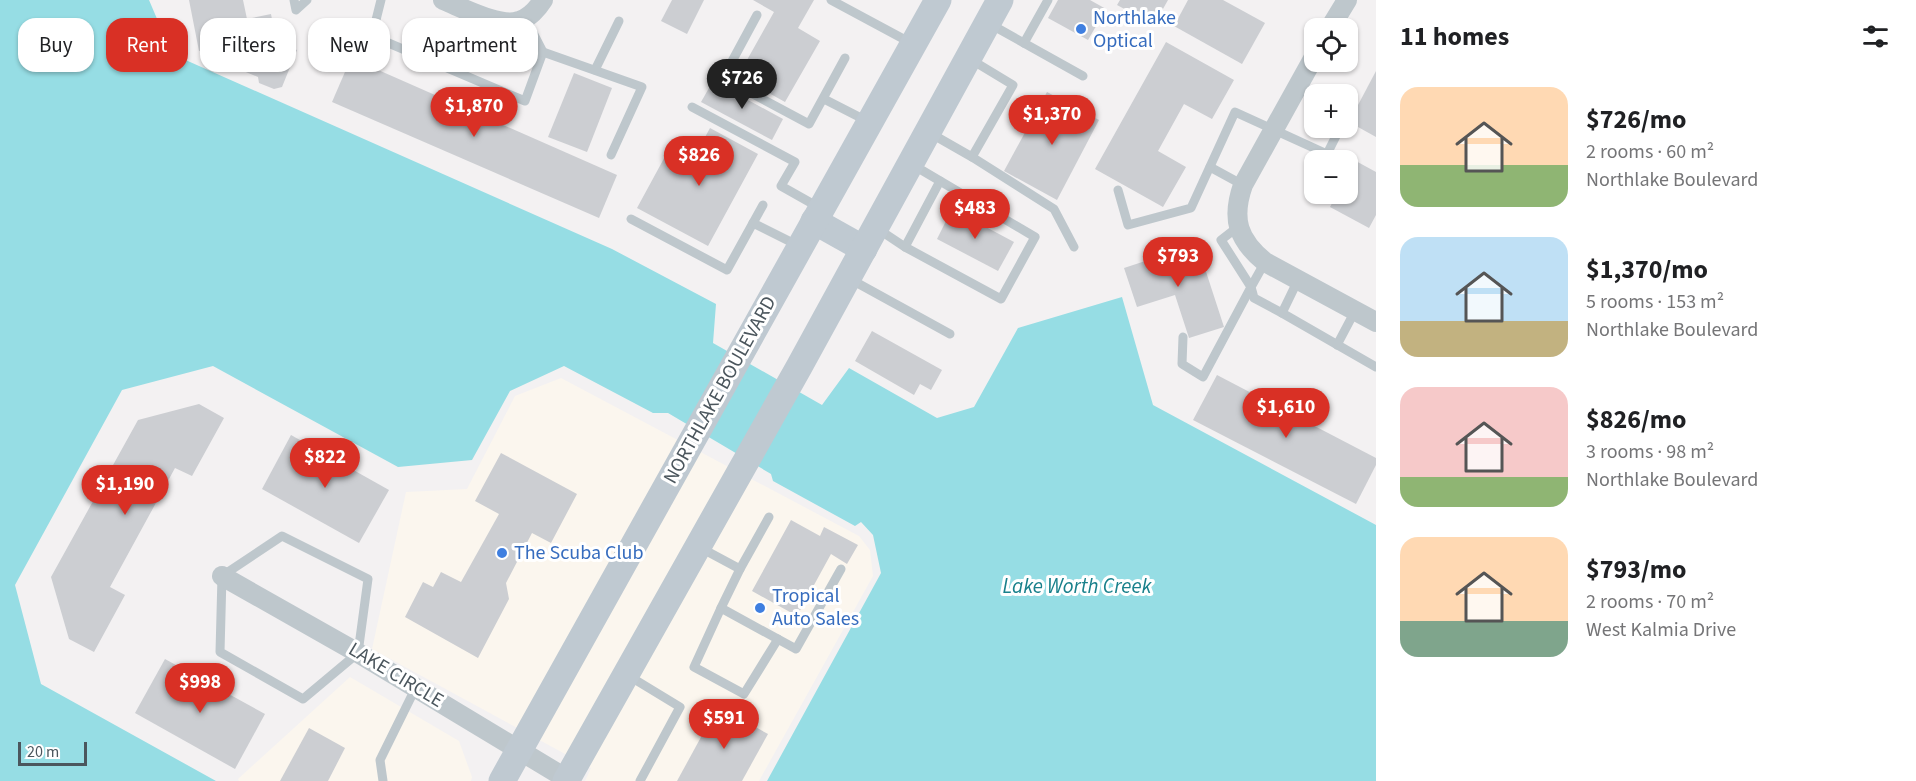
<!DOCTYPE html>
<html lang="en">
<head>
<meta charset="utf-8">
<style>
	:root { --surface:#fff; --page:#f6f6f6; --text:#202124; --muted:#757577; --accent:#d93025 }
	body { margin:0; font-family:"Source Sans 3",sans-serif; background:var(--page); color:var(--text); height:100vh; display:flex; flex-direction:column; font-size:22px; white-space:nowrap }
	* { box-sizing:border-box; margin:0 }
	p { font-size:20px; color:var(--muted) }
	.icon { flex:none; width:33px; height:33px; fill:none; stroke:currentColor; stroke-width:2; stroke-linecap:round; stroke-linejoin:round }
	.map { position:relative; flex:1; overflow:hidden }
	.panel { display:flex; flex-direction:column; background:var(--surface); width:540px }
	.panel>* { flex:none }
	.hud { position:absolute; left:18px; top:18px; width:570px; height:54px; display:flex; gap:12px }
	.buttons { position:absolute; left:1304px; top:18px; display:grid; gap:12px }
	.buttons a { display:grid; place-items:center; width:54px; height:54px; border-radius:12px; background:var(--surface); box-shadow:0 2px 4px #0004; font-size:30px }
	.scale { position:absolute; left:18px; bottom:15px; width:69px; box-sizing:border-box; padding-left:6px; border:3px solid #4b565d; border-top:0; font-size:16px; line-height:21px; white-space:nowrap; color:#4b565d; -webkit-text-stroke:4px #fff; paint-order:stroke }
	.price { position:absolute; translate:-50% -51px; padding:0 14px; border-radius:21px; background:var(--accent); color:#fff; font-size:20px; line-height:39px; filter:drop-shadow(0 2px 3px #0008) }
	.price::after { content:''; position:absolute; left:50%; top:36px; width:18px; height:14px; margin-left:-9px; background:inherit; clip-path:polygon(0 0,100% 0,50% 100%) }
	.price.on { background:#222; color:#fff }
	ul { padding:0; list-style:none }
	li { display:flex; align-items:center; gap:18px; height:150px; padding:0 24px }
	li span { display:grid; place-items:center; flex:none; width:168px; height:120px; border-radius:18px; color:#555 }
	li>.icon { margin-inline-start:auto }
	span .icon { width:72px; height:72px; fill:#fffc; stroke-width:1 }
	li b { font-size:26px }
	h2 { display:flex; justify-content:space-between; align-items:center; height:72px; padding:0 24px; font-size:26px }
	.chip { padding:0 21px; border-radius:18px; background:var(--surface); box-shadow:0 2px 4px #0004; font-size:21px; line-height:54px }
	.chip.on { background:var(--accent); color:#fff }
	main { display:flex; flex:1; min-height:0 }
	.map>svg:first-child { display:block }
	.commercial { fill:#fbf6ee }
	.water { fill:#96dde4 }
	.building { fill:#ccced2 }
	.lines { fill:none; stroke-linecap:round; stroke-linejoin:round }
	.lane { stroke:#bec7cc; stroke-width:9 }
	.street { stroke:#bec7cc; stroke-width:20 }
	.secondary { stroke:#bfc9d1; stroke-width:27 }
	.shop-dot { fill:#3f7fe0; stroke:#fff; stroke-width:2 }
	.labels { text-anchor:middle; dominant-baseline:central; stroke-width:6; stroke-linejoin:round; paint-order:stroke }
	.shop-label { font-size:20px; fill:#366cbe; stroke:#fff; text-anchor:start }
	.street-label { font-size:20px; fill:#4b565d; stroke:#fff }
	.water-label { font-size:21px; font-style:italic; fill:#19808b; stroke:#fff }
</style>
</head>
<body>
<main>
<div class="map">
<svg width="1376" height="781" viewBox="0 0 1376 781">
	<rect width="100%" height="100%" fill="#f3f1f2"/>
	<g class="commercial">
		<path d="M561 378 859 536 870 550 873 576 759 781H585L591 768 372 649 406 492 467 489 515 396Z"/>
		<path d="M350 677 459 741 472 777 471 781H239L238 779Z"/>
	</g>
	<path class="water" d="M0 0H149L172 54 612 249 716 304 713 343 822 405 849 368 937 418 974 407 1018 328 1122 297 1153 405 1376 525V781H767L881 573 873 535 861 522 855 526 773 481 771 474 668 413H653L564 366 510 391 472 460 398 467 213 366 122 390 15 585 41 684 216 781H0Z"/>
	<g class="building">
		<path d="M189 0H243L247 19 271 14 276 41 297 50 282 87 274 89 259 83 258 77 217 60 215 48 199 51Z"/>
		<path d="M672 0H704L687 34 661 21Z"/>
		<path d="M753 0H814L798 28 820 41 785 102 738 76 774 12Z"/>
		<path d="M1058 0H1090L1106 9 1088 40 1048 18Z"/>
		<path d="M1120 0H1168L1154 25 1117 5Z"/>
		<path d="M1188 0H1223L1265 23 1242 64 1174 26Z"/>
		<path d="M1166 42 1234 80 1212 119 1184 104 1158 151 1186 167 1163 207 1095 169Z"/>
		<path d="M351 58 617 175 599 218 332 102Z"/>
		<path d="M1376 71V137L1349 122Z"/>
		<path d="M574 73 612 88 587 152 548 137Z"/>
		<path d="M713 81 783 119 772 140 701 102Z"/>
		<path d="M1047 92 1099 120 1057 200 1004 171Z"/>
		<path d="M710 128 758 154 708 246 637 208 668 151 691 163Z"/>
		<path d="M1354 160 1376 172V215L1369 228 1330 207 1337 194H1347V174Z"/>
		<path d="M952 209 1014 242 998 271 937 239Z"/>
		<path d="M1197 244 1224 327 1189 338 1175 295 1137 307 1124 268Z"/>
		<path d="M872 331 942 370 931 390 920 384 914 395 855 361Z"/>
		<path d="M1217 375 1376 458V465L1356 504 1193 420Z"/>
		<path d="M199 404 224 418 192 476 175 468 110 587 125 595 94 652 69 639 51 577 138 420Z"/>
		<path d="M291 435 389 490 359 543 262 489Z"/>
		<path d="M501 453 577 494 551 543 532 533 506 583 509 599 478 658 405 617 423 582 433 587 441 572 461 582 499 514 475 501Z"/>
		<path d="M791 520 820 536 824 527 858 545 847 564 831 554 797 616 752 591Z"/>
		<path d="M165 659 265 714 235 769 135 713Z"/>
		<path d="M718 706 768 734 742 781H677Z"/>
		<path d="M309 728 345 748 328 781H280Z"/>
	</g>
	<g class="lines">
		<g class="lane">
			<path d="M294 0 296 10 307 0"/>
			<path d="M381 0 372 36 525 101 543 52 525 17"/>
			<path d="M831 0 911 43"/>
			<path d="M757 15 723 78 809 124 845 58"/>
			<path d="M990 24 1083 76"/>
			<path d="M1024 43 1048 0"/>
			<path d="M543 52 642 87 611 155"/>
			<path d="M595 70 619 21"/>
			<path d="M824 99 867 121"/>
			<path d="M692 107 795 162 781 186 820 208"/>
			<path d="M930 133 972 157 1013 85 970 59"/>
			<path d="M972 157 1054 209 1074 247"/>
			<path d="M1324 160 1339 130"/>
			<path d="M1210 167 1243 185"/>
			<path d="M1118 190 1128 225 1191 208 1235 112 1327 154"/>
			<path d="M631 219 727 270 763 205"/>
			<path d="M753 223 799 246"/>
			<path d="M878 229 905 247 1001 299 1035 237 913 165"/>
			<path d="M905 247 940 181"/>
			<path d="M1265 262 1251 287 1254 298 1282 313"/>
			<path d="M850 279 950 334"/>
			<path d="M1298 280 1282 313 1376 367"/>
			<path d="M1183 337 1182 364 1203 377 1251 287 1221 240 1239 226"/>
			<path d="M1337 345 1355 311"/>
			<path d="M282 536 368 579 358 653 303 699 220 652 222 576Z"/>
			<path d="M699 547 740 569 769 517"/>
			<path d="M740 569 721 608 796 649 841 569"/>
			<path d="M721 608 694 667 744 694 778 639"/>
			<path d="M629 676 680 707 640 781"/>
			<path d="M383 781 380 760 416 687"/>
		</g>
		<g class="street">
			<path d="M443 0C461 7 500 28 519 21 529 18 538 8 543 0"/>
			<path d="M1330 28 1347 0"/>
			<path d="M1314 57 1243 185C1231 219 1238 240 1265 262L1376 322"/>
			<path d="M222 576 358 653 567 779"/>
		</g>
		<g class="secondary">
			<path d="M814 221 864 249"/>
			<path d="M502 781 938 0"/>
			<path d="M566 781 799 367 1000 0"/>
		</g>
	</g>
	<g class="shop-dot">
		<circle cx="1081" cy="29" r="6"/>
		<circle cx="502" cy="553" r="6"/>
		<circle cx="760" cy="608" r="6"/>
	</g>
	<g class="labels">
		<g class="shop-label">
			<text x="1093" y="18">Northlake<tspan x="1093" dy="23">Optical</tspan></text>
			<text x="514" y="553">The Scuba Club</text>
			<text x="772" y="596">Tropical<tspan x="772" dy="23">Auto Sales</tspan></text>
		</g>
		<g class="street-label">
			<text transform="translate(720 390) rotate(-61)">NORTHLAKE BOULEVARD</text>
			<text transform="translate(396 675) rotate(31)">LAKE CIRCLE</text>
		</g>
		<g class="water-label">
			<text x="1077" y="586">Lake Worth Creek</text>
		</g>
	</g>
</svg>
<div class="buttons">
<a><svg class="icon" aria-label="locate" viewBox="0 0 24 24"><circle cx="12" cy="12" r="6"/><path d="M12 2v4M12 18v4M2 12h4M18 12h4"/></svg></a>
<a>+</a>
<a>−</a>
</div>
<div class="scale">20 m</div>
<b class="price on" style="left:742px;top:110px">$726</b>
<b class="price" style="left:474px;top:138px">$1,870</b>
<b class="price" style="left:1052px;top:146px">$1,370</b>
<b class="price" style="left:699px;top:187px">$826</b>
<b class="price" style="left:975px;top:240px">$483</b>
<b class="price" style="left:1178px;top:288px">$793</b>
<b class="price" style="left:1286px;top:439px">$1,610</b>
<b class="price" style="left:325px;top:489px">$822</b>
<b class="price" style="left:125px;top:516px">$1,190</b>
<b class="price" style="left:200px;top:714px">$998</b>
<b class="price" style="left:724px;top:750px">$591</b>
<div class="hud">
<a class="chip">Buy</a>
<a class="chip on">Rent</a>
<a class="chip">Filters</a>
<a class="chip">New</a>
<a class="chip">Apartment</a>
</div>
</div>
<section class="panel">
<h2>11 homes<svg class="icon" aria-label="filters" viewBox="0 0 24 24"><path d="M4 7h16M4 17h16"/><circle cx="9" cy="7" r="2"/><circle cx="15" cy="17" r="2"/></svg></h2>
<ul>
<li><span style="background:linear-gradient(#ffd9b3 65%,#8fb573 0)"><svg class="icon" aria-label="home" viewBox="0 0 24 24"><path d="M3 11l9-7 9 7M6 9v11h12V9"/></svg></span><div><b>$726/mo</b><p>2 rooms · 60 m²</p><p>Northlake Boulevard</p></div></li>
<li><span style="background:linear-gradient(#bfe0f5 70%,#c2b280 0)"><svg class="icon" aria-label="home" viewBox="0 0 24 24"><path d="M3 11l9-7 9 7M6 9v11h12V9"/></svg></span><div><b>$1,370/mo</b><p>5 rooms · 153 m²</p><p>Northlake Boulevard</p></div></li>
<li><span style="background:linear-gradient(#f6c9c9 75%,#8fb573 0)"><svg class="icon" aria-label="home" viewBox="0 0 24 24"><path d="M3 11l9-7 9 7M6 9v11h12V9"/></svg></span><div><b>$826/mo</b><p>3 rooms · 98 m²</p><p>Northlake Boulevard</p></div></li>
<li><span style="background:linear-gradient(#ffd9b3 70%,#7fa58c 0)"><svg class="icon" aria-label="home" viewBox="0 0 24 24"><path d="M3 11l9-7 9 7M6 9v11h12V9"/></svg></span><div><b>$793/mo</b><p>2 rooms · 70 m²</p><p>West Kalmia Drive</p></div></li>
</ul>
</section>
</main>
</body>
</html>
